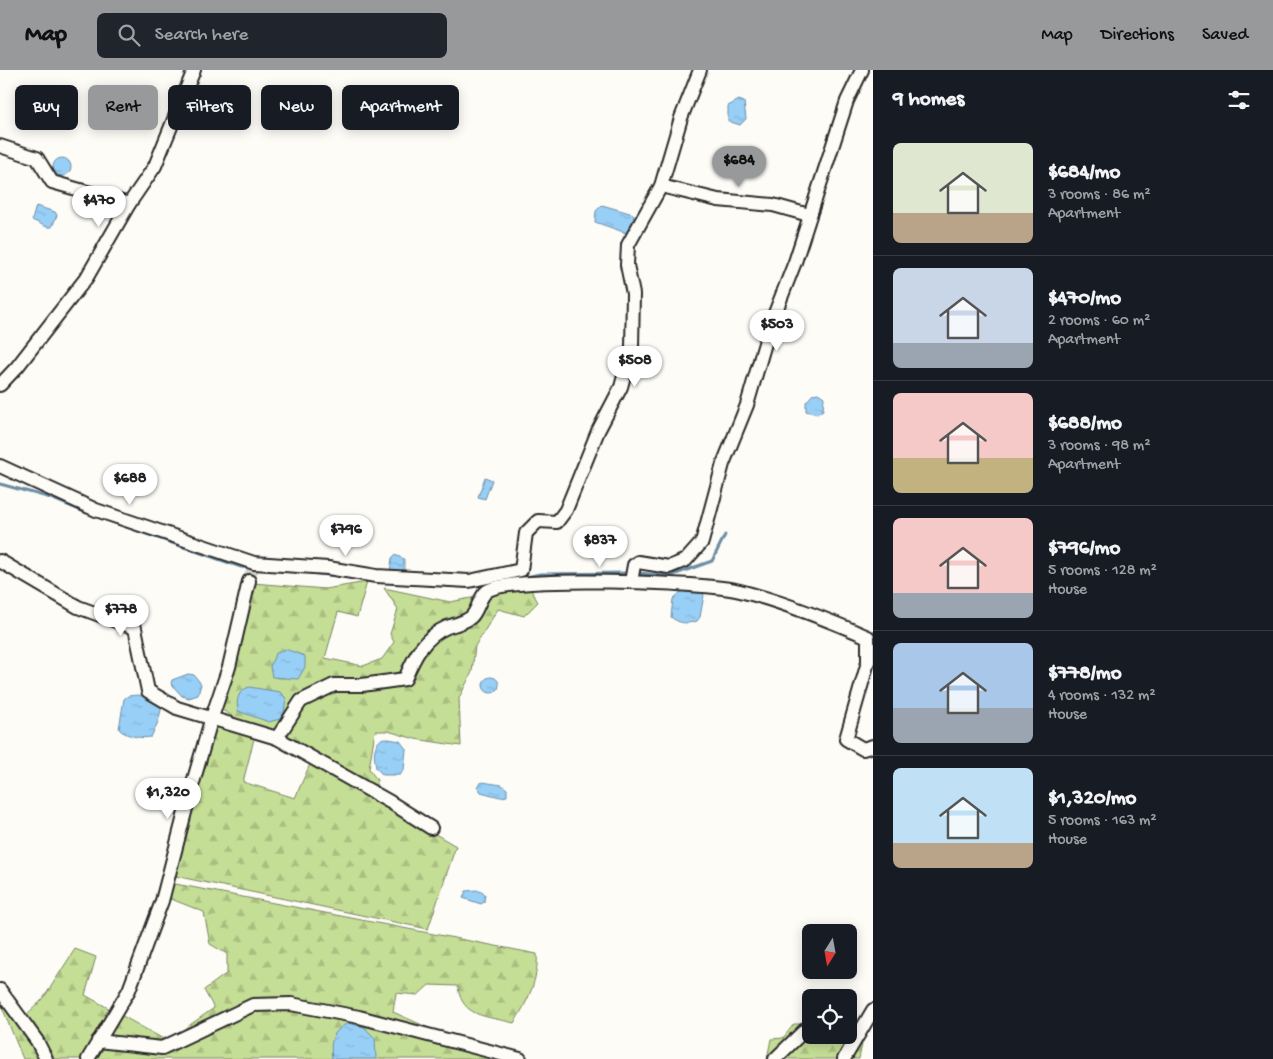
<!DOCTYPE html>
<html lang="en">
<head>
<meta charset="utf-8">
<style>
	:root { --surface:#171b24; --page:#20242c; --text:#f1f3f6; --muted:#9ea1a6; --line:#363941; --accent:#98999b }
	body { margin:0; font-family:"Gochi Hand",sans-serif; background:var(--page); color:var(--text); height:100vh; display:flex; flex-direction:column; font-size:19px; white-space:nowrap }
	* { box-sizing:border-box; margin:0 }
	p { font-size:16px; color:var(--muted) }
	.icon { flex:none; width:28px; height:28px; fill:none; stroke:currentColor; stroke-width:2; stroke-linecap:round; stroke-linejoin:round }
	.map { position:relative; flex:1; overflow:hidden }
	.details { display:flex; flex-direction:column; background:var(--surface); width:400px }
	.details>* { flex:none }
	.guide { position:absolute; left:15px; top:15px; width:475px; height:45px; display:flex; gap:10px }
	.needle { width:32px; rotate:191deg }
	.controls { position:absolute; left:802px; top:854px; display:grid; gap:10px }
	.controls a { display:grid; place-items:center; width:55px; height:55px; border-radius:8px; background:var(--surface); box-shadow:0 2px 12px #0003; font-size:25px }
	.price { position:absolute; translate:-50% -42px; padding:0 11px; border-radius:18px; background:#fff; color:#222; font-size:16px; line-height:32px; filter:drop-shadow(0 1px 2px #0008) }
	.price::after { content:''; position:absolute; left:50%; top:30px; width:15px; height:11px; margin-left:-8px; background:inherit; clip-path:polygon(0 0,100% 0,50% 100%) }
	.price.selected { background:var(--accent); color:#111 }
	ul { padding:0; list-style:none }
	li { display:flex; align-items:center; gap:15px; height:125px; padding:0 20px }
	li+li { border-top:1px solid var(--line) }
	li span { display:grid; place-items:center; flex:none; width:140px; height:100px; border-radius:8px; color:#555 }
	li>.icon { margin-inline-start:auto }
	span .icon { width:60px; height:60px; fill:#fffc; stroke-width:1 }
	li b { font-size:21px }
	h2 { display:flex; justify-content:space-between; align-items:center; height:60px; padding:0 20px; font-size:21px }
	.pill { padding:0 18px; border-radius:8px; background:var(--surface); box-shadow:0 2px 12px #0003; font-size:18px; line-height:45px }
	.pill.selected { background:var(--accent); color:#111 }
	header { display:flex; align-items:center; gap:30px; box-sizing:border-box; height:70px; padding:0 25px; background:var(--accent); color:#111 }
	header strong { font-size:24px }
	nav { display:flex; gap:28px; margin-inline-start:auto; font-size:18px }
	.search { width:350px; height:45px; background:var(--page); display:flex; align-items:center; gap:12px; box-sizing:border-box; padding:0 18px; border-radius:8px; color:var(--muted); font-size:19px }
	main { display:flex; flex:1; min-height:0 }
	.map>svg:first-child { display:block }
	.forest { fill:url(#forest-firs); stroke:#788460 }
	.water { fill:url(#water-ripples); stroke:#6c8da5 }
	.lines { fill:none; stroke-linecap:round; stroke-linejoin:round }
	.stream { stroke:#6c8da5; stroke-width:3 }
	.minor-tunnel { stroke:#d3d2ce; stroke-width:12; stroke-dasharray:12 6; stroke-linecap:butt }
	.minor-casing { stroke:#2b2b2b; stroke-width:16 }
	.minor { stroke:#fdfcf7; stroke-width:12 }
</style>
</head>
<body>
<header>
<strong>Map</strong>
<div class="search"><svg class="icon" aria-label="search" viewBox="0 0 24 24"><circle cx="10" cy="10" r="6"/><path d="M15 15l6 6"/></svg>Search here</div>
<nav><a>Map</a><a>Directions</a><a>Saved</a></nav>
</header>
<main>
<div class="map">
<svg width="873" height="989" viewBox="0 0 873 989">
	<defs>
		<pattern id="forest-firs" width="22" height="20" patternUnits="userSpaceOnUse" patternTransform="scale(1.25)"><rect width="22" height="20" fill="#c5de95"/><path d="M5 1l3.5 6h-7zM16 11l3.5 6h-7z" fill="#a9bf81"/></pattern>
		<pattern id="water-ripples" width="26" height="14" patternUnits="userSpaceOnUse" patternTransform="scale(1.25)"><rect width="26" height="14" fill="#98cff7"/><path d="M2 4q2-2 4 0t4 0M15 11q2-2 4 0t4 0" fill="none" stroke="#83b2d4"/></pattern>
	</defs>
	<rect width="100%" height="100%" fill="#fdfcf7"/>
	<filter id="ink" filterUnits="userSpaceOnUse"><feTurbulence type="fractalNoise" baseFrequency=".02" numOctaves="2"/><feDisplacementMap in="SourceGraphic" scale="10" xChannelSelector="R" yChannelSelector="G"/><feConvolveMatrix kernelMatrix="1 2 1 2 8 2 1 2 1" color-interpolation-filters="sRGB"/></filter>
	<g filter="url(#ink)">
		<g class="forest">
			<path d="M367 512 357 547 338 542 325 588 363 596 382 589 394 572 390 564 398 539 384 518 450 532 529 517 538 532 524 546 498 539 475 576 472 602 459 628 461 676 415 669 388 661H375L369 699 377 710 373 728 456 776 428 859 170 805 213 651 255 665 243 712 295 728 311 692 222 640 253 513 325 519Z"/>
			<path d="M160 811 537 884C539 909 527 933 514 953 488 946 461 948 458 916L429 915 418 925 396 923 393 942 494 987 504 989H23L0 932V926L24 947 43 929 75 879 96 887 85 925 167 971 214 938 204 920 227 903V884L210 874 204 842 171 829 153 851 149 849Z"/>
			<path d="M794 954H811V965H849V961L855 964 865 959 859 989H767L771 969 783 968Z"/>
		</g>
		<g class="water">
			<path d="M739 30 744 32 746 49 740 55 728 51V36Z"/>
			<circle cx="62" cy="97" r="9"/>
			<path d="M602 135 633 144 635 155 629 164 595 152 596 141Z"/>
			<path d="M36 136 55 142 57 145 52 157H47L32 150Z"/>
			<path d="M818 323 824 327 823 340 817 344 806 341V332L813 324Z"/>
			<path d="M485 407 492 410 485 429 478 427Z"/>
			<path d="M395 485 404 489V501L401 504 390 502 392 488Z"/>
			<path d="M682 521H700L704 525 700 547 697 551C688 554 679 554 671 547L673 529Z"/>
			<path d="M285 579 305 586V597L298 609 272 607 270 597 275 584Z"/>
			<path d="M188 604 194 605 201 614 198 625 189 628 182 626 171 614 172 610Z"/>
			<circle cx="491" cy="615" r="8"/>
			<path d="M249 617 280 622 286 628 284 643 280 649 269 652 238 641C236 629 238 621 249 617Z"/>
			<path d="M138 625 151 628 162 636 158 652 151 667C143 669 125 666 119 659L124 629 128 626Z"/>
			<path d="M383 668 400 671 406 679 404 700 400 705H383L376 698C374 686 372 675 383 668Z"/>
			<path d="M482 712 502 715 507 719V726L500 727 481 722 477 716Z"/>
			<path d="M477 820 485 824 484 832 481 834 463 828 466 821Z"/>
			<path d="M348 953 364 957 375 968 376 989H332C330 972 331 962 348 953Z"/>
		</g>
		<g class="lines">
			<g class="stream">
				<path d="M0 414 51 428 87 443"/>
				<path d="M95 446 241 497 277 501"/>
				<path d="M309 503 347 507"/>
				<path d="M637 503 670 506 712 491 725 465"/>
				<path d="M522 508 540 504 630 503"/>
				<path d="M395 513 466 517"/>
				<path d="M475 516 489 514"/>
			</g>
			<path class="minor-tunnel" d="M249 511 254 493"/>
			<g class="minor-casing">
				<g id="minor">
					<path d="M0 76 37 88 52 112 129 134"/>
					<path d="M661 116 718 130 773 135 809 145"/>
					<path d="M0 315 17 297 87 207 129 134 155 96 194 0"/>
					<path d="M0 396 96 440 254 493 328 498 376 506 469 511 521 500 526 463 538 451 557 452 566 440 598 361 621 317 632 277 633 224 627 195 628 175 661 116 681 48 700 0"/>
					<path d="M0 491 78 537 135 558 148 621 177 638 277 668 390 732 431 758"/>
					<path d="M631 512 634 495 638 492 669 497 686 490 702 472 723 394 747 335 770 256 795 192 847 31 862 0"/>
					<path d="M277 668 301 631 334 615H362L405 609C414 587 424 567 447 557 453 555 466 552 471 547 478 541 479 527 487 521 509 505 708 512 740 521 784 532 826 549 868 567V592L846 669 863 679 873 676"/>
					<path d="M0 920 37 971 46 989"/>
					<path d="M98 971 162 978 253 935 291 934 359 947 520 989"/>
					<path d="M88 989 129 920 162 831 190 723 212 647 229 597 249 511"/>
					<path d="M775 989 808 957 811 956"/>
					<path d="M844 989 873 940"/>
				</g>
			</g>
			<use href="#minor" class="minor"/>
		</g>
	</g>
</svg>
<div class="controls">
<a><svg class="needle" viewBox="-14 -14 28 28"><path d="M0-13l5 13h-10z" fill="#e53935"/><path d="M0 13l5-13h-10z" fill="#9ea1a6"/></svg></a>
<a><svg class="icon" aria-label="locate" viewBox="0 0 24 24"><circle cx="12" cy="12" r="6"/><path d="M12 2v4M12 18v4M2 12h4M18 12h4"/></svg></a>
</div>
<b class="price selected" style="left:739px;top:118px">$684</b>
<b class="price" style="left:99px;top:158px">$470</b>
<b class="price" style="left:777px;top:282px">$503</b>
<b class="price" style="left:635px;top:318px">$508</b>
<b class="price" style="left:130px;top:436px">$688</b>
<b class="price" style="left:346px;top:487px">$796</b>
<b class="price" style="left:600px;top:498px">$837</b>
<b class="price" style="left:121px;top:567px">$778</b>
<b class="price" style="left:168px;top:750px">$1,320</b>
<div class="guide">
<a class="pill">Buy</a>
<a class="pill selected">Rent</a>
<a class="pill">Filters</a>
<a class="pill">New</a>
<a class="pill">Apartment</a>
</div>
</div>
<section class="details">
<h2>9 homes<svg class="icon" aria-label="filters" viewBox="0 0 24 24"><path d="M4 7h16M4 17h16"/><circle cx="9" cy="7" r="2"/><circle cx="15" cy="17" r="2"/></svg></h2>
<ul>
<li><span style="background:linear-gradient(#dfe7d0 70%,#b9a48a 0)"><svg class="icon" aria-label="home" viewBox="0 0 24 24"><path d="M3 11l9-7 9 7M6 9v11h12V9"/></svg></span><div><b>$684/mo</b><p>3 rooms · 86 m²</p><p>Apartment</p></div></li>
<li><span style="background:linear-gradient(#c9d6e8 75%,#9aa5b1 0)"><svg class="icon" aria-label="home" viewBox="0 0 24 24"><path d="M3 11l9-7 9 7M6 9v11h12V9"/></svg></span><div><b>$470/mo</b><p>2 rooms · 60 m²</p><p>Apartment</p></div></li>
<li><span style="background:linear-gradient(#f6c9c9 65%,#c2b280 0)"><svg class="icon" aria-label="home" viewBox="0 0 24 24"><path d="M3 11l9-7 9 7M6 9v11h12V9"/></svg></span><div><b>$688/mo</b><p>3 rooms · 98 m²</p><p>Apartment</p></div></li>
<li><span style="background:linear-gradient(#f6c9c9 75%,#9aa5b1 0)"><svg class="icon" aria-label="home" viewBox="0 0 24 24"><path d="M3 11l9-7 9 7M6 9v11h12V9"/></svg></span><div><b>$796/mo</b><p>5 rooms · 128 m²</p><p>House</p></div></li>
<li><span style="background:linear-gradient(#a9c7e8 65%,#9aa5b1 0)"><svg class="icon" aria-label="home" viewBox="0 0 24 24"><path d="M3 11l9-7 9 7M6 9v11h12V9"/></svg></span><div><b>$778/mo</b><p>4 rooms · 132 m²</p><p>House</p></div></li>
<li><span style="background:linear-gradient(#bfe0f5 75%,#b9a48a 0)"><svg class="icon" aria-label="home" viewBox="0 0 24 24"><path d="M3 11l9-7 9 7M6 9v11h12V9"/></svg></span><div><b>$1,320/mo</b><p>5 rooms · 163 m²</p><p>House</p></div></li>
</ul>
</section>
</main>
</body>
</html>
